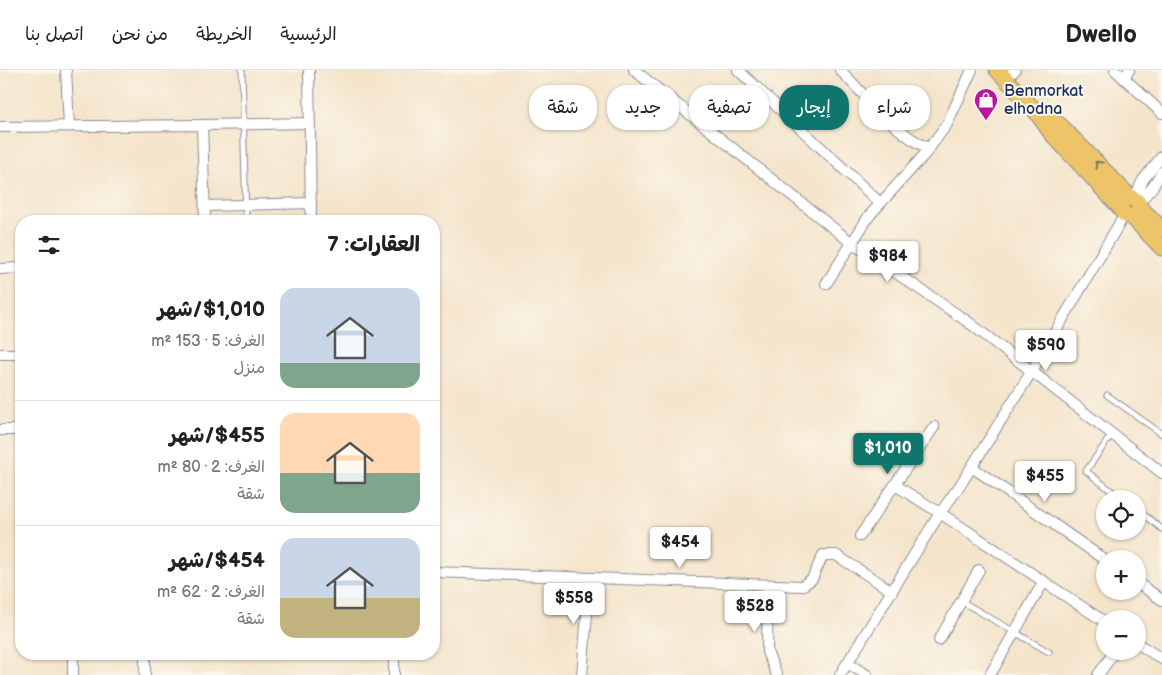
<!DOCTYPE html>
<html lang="ar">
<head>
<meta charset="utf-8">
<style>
	:root { --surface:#fff; --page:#f2f2f2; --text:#222; --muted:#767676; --line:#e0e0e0; --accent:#0f766e }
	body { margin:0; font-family:"Balsamiq Sans","Playpen Sans Arabic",sans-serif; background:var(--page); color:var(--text); direction:rtl; height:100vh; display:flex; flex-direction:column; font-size:19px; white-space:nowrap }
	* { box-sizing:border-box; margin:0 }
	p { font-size:16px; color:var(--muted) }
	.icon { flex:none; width:28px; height:28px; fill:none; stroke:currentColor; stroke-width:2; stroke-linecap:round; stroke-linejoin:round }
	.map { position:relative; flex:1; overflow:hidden; direction:ltr }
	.side { position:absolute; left:15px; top:145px; width:425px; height:445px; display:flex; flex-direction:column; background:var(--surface); border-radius:20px; box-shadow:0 1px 4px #0004; direction:rtl }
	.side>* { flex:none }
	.hud { position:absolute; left:455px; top:15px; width:475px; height:45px; direction:rtl; display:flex; gap:10px }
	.fabs { position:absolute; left:1096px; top:420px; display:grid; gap:10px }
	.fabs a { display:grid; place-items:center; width:50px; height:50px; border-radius:50%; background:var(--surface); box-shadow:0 1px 4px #0004; font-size:25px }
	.price { position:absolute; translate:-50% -42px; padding:0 11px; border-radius:5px; background:#fff; color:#222; font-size:16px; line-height:32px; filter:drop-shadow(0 1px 2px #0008) }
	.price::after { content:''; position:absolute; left:50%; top:30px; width:15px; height:11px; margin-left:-8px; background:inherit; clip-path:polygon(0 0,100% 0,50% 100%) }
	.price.current { background:var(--accent); color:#fff }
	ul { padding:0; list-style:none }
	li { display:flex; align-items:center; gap:15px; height:125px; padding:0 20px }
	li+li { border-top:1px solid var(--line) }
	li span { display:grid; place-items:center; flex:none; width:140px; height:100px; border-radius:15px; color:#555 }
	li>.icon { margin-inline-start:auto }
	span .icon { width:60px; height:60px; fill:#fffc; stroke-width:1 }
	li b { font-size:21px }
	h2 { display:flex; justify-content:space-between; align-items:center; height:60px; padding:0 20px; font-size:21px }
	.tag { padding:0 18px; border-radius:20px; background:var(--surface); box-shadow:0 1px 4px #0004; font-size:18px; line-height:45px }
	.tag.current { background:var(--accent); color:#fff }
	header { display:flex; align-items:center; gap:30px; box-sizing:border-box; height:70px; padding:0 25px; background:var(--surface); border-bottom:1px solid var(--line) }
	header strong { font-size:24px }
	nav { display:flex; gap:28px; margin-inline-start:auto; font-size:18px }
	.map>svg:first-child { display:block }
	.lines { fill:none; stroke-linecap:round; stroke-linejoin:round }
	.lane-casing { stroke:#888a94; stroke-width:7 }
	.street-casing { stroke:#888a94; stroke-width:12 }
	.primary-casing { stroke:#888a94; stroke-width:17 }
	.lane { stroke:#fff; stroke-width:5 }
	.street { stroke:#fff; stroke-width:10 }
	.primary { stroke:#eec469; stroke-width:15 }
	.oneway { stroke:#7a7263 }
	.labels { text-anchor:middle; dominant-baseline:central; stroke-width:4; stroke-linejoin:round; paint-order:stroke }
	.poi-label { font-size:16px; fill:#1b2f5e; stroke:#fbf7ec; text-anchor:start }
</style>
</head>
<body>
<header>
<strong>Dwello</strong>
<nav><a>الرئيسية</a><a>الخريطة</a><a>من نحن</a><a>اتصل بنا</a></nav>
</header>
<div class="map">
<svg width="1162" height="605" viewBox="0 0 1162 605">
	<rect width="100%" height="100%" fill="#fbf7ec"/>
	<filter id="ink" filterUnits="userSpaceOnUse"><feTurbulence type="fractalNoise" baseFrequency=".02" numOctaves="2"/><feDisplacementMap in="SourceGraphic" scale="10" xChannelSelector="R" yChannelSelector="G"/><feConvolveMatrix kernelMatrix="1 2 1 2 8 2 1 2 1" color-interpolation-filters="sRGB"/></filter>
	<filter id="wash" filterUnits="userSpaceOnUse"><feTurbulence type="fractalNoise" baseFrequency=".0096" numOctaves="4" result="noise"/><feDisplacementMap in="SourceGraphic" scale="20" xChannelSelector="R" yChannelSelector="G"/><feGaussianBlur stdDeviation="1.12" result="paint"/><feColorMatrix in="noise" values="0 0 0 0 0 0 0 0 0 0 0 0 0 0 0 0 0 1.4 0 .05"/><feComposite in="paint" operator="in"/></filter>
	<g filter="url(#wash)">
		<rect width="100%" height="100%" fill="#f4e4ca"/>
	</g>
	<g filter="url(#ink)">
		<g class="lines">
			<g class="lane-casing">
				<g id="lane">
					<path d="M242 0 246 151"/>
					<path d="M1107 325 1162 364"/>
					<path d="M1112 364 1086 401 1122 429"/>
					<path d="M1138 440 1162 459"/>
					<path d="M961 531 1049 582"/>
				</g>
			</g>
			<g class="street-casing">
				<g id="street">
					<path d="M66 0 69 56"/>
					<path d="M309 0 311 151"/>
					<path d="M634 0 852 173 971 254 1162 403"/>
					<path d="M738 0 880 133"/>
					<path d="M840 0C863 23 899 67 929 78"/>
					<path d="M1115 0 1162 43"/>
					<path d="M1005 9 1015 0"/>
					<path d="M1124 9 1129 0"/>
					<path d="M202 55 310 53"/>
					<path d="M0 57 202 55 205 151"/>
					<path d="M1134 129 1143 110 1162 86"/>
					<path d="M1138 133 1151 119 1162 102"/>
					<path d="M205 136 311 133"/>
					<path d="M0 199 21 198"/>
					<path d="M826 214 869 146 925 84 947 54 972 0"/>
					<path d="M0 284H21"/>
					<path d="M0 360H21"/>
					<path d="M972 397 1105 490"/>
					<path d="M860 466 934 357"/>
					<path d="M434 502 802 516 812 509 823 485H836L892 521"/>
					<path d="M1138 513 1162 530"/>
					<path d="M768 515 767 582 777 605"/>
					<path d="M1105 552 940 443 959 417 1032 301 1125 144"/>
					<path d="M939 570 979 500"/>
					<path d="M1138 574 1162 589"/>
					<path d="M73 584V605"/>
					<path d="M847 593 867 605"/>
					<path d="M145 605V584"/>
					<path d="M394 605V584"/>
					<path d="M582 605 590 508"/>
					<path d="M840 605 940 443 895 415"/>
					<path d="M990 605 1044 511"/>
					<path d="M1098 605 1115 581"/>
				</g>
			</g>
			<g class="primary-casing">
				<g id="primary">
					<path d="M997 0 1034 39 1051 63 1121 139"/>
					<path d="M1042 44 1060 55 1132 129"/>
					<circle cx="1130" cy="137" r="9"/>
					<path d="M1139 136 1162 159"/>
					<path d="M1131 146 1162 178"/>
				</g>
			</g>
			<use href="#lane" class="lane"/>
			<use href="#street" class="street"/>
			<use href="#primary" class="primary"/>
		</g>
		<defs><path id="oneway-chevron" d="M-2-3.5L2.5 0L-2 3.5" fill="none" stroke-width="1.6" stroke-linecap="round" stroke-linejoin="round" transform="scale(1.25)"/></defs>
		<use class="oneway" href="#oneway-chevron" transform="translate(1098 94) rotate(-135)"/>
	</g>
	<defs>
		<g id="shop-pin" transform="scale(1.25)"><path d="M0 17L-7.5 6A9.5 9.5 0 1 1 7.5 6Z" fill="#b5179e" stroke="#fbf7ec"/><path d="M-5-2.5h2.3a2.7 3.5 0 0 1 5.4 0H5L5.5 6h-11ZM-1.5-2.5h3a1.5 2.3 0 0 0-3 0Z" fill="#fff"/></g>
	</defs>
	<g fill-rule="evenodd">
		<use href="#shop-pin" x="986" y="30"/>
	</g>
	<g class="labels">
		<g class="poi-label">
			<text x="1004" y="21">Benmorkat<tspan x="1004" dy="18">elhodna</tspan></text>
		</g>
	</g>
</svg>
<div class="fabs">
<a><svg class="icon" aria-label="locate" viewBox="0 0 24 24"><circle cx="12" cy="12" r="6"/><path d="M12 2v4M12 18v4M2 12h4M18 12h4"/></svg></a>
<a>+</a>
<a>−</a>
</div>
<b class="price" style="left:888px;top:213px">$984</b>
<b class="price" style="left:1046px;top:302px">$590</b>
<b class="price current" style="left:888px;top:405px">$1,010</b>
<b class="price" style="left:1045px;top:433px">$455</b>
<b class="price" style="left:680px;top:499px">$454</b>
<b class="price" style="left:574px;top:555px">$558</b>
<b class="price" style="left:755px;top:563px">$528</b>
<div class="hud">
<a class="tag">شراء</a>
<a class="tag current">إيجار</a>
<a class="tag">تصفية</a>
<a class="tag">جديد</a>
<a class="tag">شقة</a>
</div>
<section class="side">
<h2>العقارات: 7<svg class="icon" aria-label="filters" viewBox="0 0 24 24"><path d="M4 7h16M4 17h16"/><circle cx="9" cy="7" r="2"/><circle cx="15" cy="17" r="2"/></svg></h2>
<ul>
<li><span style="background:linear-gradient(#c9d6e8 75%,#7fa58c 0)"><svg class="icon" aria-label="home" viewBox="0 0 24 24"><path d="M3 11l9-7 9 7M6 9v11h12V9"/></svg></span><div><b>$1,010/شهر</b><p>الغرف: 5 · 153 m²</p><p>منزل</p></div></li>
<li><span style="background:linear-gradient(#ffd9b3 60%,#7fa58c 0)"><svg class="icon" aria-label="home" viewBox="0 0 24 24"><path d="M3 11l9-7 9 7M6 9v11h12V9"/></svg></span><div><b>$455/شهر</b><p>الغرف: 2 · 80 m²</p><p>شقة</p></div></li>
<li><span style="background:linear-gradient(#c9d6e8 60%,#c2b280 0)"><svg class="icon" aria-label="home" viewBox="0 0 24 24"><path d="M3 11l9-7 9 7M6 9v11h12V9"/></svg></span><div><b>$454/شهر</b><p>الغرف: 2 · 62 m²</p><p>شقة</p></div></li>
</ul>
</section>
</div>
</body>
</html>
